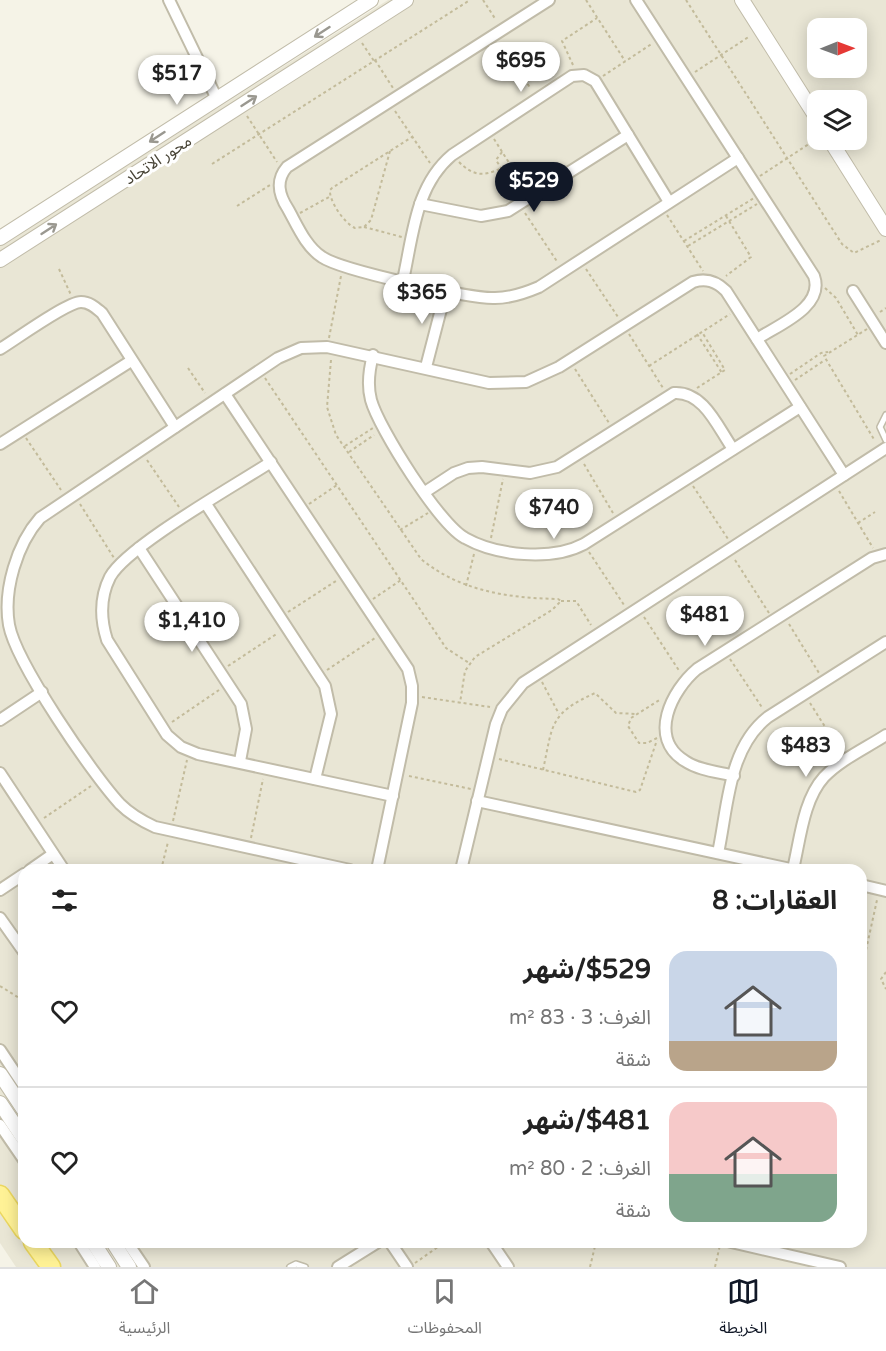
<!DOCTYPE html>
<html lang="ar">
<head>
<meta charset="utf-8">
<style>
	:root { --surface:#fff; --page:#f6f6f6; --text:#222; --muted:#767676; --line:#e0e0e0; --accent:#111827 }
	body { margin:0; font-family:"Varela Round","Noto Sans Arabic",sans-serif; background:var(--page); color:var(--text); direction:rtl; height:100vh; display:flex; flex-direction:column; font-size:22px; white-space:nowrap }
	* { box-sizing:border-box; margin:0 }
	p { font-size:20px; color:var(--muted) }
	.icon { flex:none; width:33px; height:33px; fill:none; stroke:currentColor; stroke-width:2; stroke-linecap:round; stroke-linejoin:round }
	.map { position:relative; flex:1; overflow:hidden; direction:ltr }
	.sheet { position:absolute; left:18px; top:864px; width:849px; height:384px; display:flex; flex-direction:column; background:var(--surface); border-radius:18px; box-shadow:0 3px 15px #0003; direction:rtl }
	.sheet>* { flex:none }
	.needle { width:39px; rotate:89deg }
	.tools { position:absolute; left:807px; top:18px; display:grid; gap:12px }
	.tools a { display:grid; place-items:center; width:60px; height:60px; border-radius:12px; background:var(--surface); box-shadow:0 3px 15px #0003; font-size:30px }
	.price { position:absolute; translate:-50% -51px; padding:0 14px; border-radius:21px; background:#fff; color:#222; font-size:20px; line-height:39px; filter:drop-shadow(0 2px 3px #0008) }
	.price::after { content:''; position:absolute; left:50%; top:36px; width:18px; height:14px; margin-left:-9px; background:inherit; clip-path:polygon(0 0,100% 0,50% 100%) }
	.price.on { background:var(--accent); color:#fff }
	ul { padding:0; list-style:none }
	li { display:flex; align-items:center; gap:18px; height:150px; padding:0 30px }
	li+li { border-top:2px solid var(--line) }
	li span { display:grid; place-items:center; flex:none; width:168px; height:120px; border-radius:18px; color:#555 }
	li>.icon { margin-inline-start:auto }
	span .icon { width:72px; height:72px; fill:#fffc; stroke-width:1 }
	li b { font-size:26px }
	h2 { display:flex; justify-content:space-between; align-items:center; height:72px; padding:0 30px; font-size:26px }
	.dock { display:flex; justify-content:space-around; align-items:center; height:84px; border-top:2px solid var(--line); background:var(--surface); font-size:16px; color:var(--muted) }
	.dock a { display:grid; justify-items:center; gap:3px }
	.dock .on { color:var(--accent) }
	.map>svg:first-child { display:block }
	.residential { fill:#e9e6d5; fill-rule:evenodd }
	.lines { fill:none; stroke-linecap:round; stroke-linejoin:round }
	.service-casing { stroke:#c1bca9; stroke-width:8 }
	.minor-casing { stroke:#c1bca9; stroke-width:14 }
	.tertiary-casing { stroke:#c1bca9; stroke-width:16 }
	.primary-casing { stroke:#ebd75f; stroke-width:21 }
	.path { stroke:#c3bb9a; stroke-width:2; stroke-dasharray:3 3; stroke-linecap:butt }
	.service { stroke:#fff; stroke-width:5 }
	.minor { stroke:#fff; stroke-width:10 }
	.tertiary { stroke:#fff; stroke-width:14 }
	.primary { stroke:#fff296; stroke-width:18 }
	.oneway { stroke:#9a9890 }
	.labels { text-anchor:middle; dominant-baseline:central; stroke-width:6; stroke-linejoin:round; paint-order:stroke }
	.street-label { font-size:16px; fill:#484436; stroke:#fff }
</style>
</head>
<body>
<div class="map">
<svg width="886" height="1267" viewBox="0 0 886 1267">
	<rect width="100%" height="100%" fill="#f5f3e7"/>
	<path class="residential" d="M388 0H886V1267H16L0 1243V246ZM818 28H856V68H818ZM818 100H856V140H818ZM24 870H861V1242H24Z"/>
	<g class="lines">
		<g class="service-casing">
			<g id="service">
				<path d="M886 415 880 427 886 440"/>
				<path d="M290 1267 296 1264 305 1267"/>
			</g>
		</g>
		<g class="minor-casing">
			<g id="minor">
				<path d="M169 0 217 99"/>
				<path d="M549 0 287 167C275 181 279 195 288 209 297 225 306 247 322 257 341 270 470 299 495 298 511 298 525 293 539 287L738 158"/>
				<path d="M636 0 814 276C825 307 778 325 757 339"/>
				<path d="M420 204 481 216 508 211 628 135"/>
				<path d="M403 280C413 236 415 186 452 155L572 76 584 75 595 81 669 202"/>
				<path d="M853 291 886 343"/>
				<path d="M0 349C15 340 67 302 81 302 90 302 96 308 102 313L175 427"/>
				<path d="M373 355C369 370 367 385 371 400 379 429 440 525 465 538 497 556 552 561 584 544L800 407"/>
				<path d="M426 367 446 290"/>
				<path d="M225 394 408 669 412 686V703L377 870"/>
				<path d="M0 444 131 361"/>
				<path d="M271 462C236 485 127 546 110 577 100 597 100 618 107 640L167 735 181 747 198 754 393 796"/>
				<path d="M425 492 454 473 468 468 482 467 530 473 557 467 674 393C704 391 718 428 733 449"/>
				<path d="M206 504 325 686 331 714 315 779"/>
				<path d="M139 548 241 704 246 729 240 761"/>
				<path d="M0 720 42 692"/>
				<path d="M0 773 64 870"/>
				<path d="M734 776C718 772 698 770 685 761 647 738 672 690 697 669L872 558 886 554"/>
				<path d="M477 801 795 870"/>
				<path d="M718 853C728 807 728 748 768 717L886 642"/>
				<path d="M793 869C800 841 803 800 824 777 840 760 866 748 886 735"/>
				<path d="M30 870 53 854"/>
				<path d="M350 870 155 827C142 821 130 814 120 804 93 775 16 663 9 625 3 590 17 544 40 518L278 358 301 348 327 347 489 383 526 382 559 367 693 282C706 278 716 281 726 291L844 475"/>
				<path d="M461 870 496 724 502 709 523 683 886 448"/>
				<path d="M861 885 886 891"/>
				<path d="M0 890 24 874"/>
				<path d="M0 918 24 952"/>
				<path d="M0 1050 24 1086"/>
				<path d="M0 1125 24 1160"/>
				<path d="M79 1242 95 1267"/>
				<path d="M127 1242 144 1267"/>
				<path d="M390 1242 407 1267"/>
				<path d="M491 1242 508 1267"/>
				<path d="M731 1242 840 1267"/>
				<path d="M338 1267 378 1242"/>
			</g>
		</g>
		<g class="tertiary-casing">
			<g id="tertiary">
				<path d="M742 0 818 120"/>
				<path d="M830 140 886 229"/>
				<path d="M0 238 371 0"/>
				<path d="M0 260 406 0"/>
				<path d="M0 1074 24 1110"/>
				<path d="M0 1103 24 1139"/>
				<path d="M93 1242 109 1267"/>
				<path d="M113 1242 129 1267"/>
			</g>
		</g>
		<g class="primary-casing">
			<g id="primary">
				<path d="M0 1195 24 1230"/>
				<path d="M33 1242 51 1267"/>
			</g>
		</g>
		<g class="path">
			<path d="M483 0 496 20"/>
			<path d="M586 0 625 61"/>
			<path d="M686 0 842 244 854 253 881 240"/>
			<path d="M362 43 374 61"/>
			<path d="M501 44 531 89"/>
			<path d="M375 60 393 88"/>
			<path d="M573 65 562 41 597 18"/>
			<path d="M695 72 750 36"/>
			<path d="M603 76 653 43"/>
			<path d="M395 111 430 163"/>
			<path d="M247 116 277 162"/>
			<path d="M494 139 525 188"/>
			<path d="M390 151 371 220 364 227 355 228C344 223 329 201 330 190L332 188 412 137"/>
			<path d="M502 152 496 160 517 193"/>
			<path d="M459 162C473 176 484 177 501 168"/>
			<path d="M212 164 470 0"/>
			<path d="M760 176 818 138"/>
			<path d="M237 206 270 185"/>
			<path d="M300 213 329 197"/>
			<path d="M525 213 558 263"/>
			<path d="M667 215 703 271"/>
			<path d="M726 216 751 257 726 276"/>
			<path d="M364 227 402 237"/>
			<path d="M684 241 754 198"/>
			<path d="M688 246 757 204"/>
			<path d="M59 269 71 295"/>
			<path d="M586 269 618 317"/>
			<path d="M825 288 836 298 858 335"/>
			<path d="M880 312 886 308"/>
			<path d="M867 329 824 356 875 441"/>
			<path d="M629 334 663 388"/>
			<path d="M697 334 722 373"/>
			<path d="M329 338 341 276"/>
			<path d="M331 360 327 407 336 435 421 559C460 591 508 598 558 599L561 601 552 610 475 657 465 671 460 703"/>
			<path d="M649 366 730 314"/>
			<path d="M188 368 205 393"/>
			<path d="M575 369 609 423"/>
			<path d="M790 374 821 353 828 352"/>
			<path d="M265 378 446 648 469 663"/>
			<path d="M795 380 825 360"/>
			<path d="M697 388 725 370 702 332"/>
			<path d="M26 438 61 490"/>
			<path d="M345 446 373 428"/>
			<path d="M349 452 374 435"/>
			<path d="M147 460 179 507"/>
			<path d="M584 464 613 513"/>
			<path d="M693 486 728 539"/>
			<path d="M839 491 873 548"/>
			<path d="M80 504 114 558"/>
			<path d="M309 504 337 485"/>
			<path d="M858 523 875 512"/>
			<path d="M400 530 428 513"/>
			<path d="M491 538 503 479"/>
			<path d="M589 552 624 605"/>
			<path d="M735 560 769 613"/>
			<path d="M466 586 474 554"/>
			<path d="M373 599 401 580"/>
			<path d="M561 601H576L591 625"/>
			<path d="M288 612 336 581"/>
			<path d="M644 617 680 672"/>
			<path d="M789 624 819 673"/>
			<path d="M730 659 763 709"/>
			<path d="M228 666 278 633"/>
			<path d="M327 670 375 638"/>
			<path d="M542 682 559 714"/>
			<path d="M422 697 490 707"/>
			<path d="M810 703 841 752"/>
			<path d="M172 722 219 690"/>
			<path d="M657 738 647 743H639L628 726 631 718 661 699"/>
			<path d="M499 759 636 792 640 790 657 740"/>
			<path d="M543 770C553 724 549 714 595 693L616 713 637 714"/>
			<path d="M409 776 471 789"/>
			<path d="M44 818 91 786"/>
			<path d="M173 821 187 760"/>
			<path d="M251 838 263 779"/>
			<path d="M161 870 168 842"/>
			<path d="M866 950 877 900"/>
			<path d="M886 972 881 979 886 989"/>
			<path d="M0 986 24 1001"/>
			<path d="M415 1263 445 1242"/>
			<path d="M590 1267 596 1242"/>
			<path d="M715 1267 720 1245"/>
		</g>
		<use href="#service" class="service"/>
		<use href="#minor" class="minor"/>
		<use href="#tertiary" class="tertiary"/>
		<use href="#primary" class="primary"/>
	</g>
	<defs><path id="oneway-shaft" d="M-6 0H5M1.5-3L5.5 0L1.5 3" fill="none" stroke-width="1.6" stroke-linecap="round" stroke-linejoin="round" transform="scale(1.5)"/></defs>
	<g class="oneway">
		<use href="#oneway-shaft" transform="translate(322 32) rotate(147)"/>
		<use href="#oneway-shaft" transform="translate(249 101) rotate(-33)"/>
		<use href="#oneway-shaft" transform="translate(157 137) rotate(147)"/>
		<use href="#oneway-shaft" transform="translate(49 229) rotate(-33)"/>
	</g>
	<g class="labels">
		<g class="street-label">
			<text transform="translate(158 160) rotate(-33)">محور الاتحاد</text>
		</g>
	</g>
</svg>
<div class="tools">
<a><svg class="needle" viewBox="-14 -14 28 28"><path d="M0-13l5 13h-10z" fill="#e53935"/><path d="M0 13l5-13h-10z" fill="#767676"/></svg></a>
<a><svg class="icon" aria-label="layers" viewBox="0 0 24 24"><path d="M12 4l9 5-9 5-9-5zM3 14l9 5 9-5"/></svg></a>
</div>
<b class="price" style="left:521px;top:93px">$695</b>
<b class="price" style="left:177px;top:106px">$517</b>
<b class="price on" style="left:534px;top:213px">$529</b>
<b class="price" style="left:422px;top:325px">$365</b>
<b class="price" style="left:554px;top:540px">$740</b>
<b class="price" style="left:705px;top:647px">$481</b>
<b class="price" style="left:192px;top:653px">$1,410</b>
<b class="price" style="left:806px;top:778px">$483</b>
<section class="sheet">
<h2>العقارات: 8<svg class="icon" aria-label="filters" viewBox="0 0 24 24"><path d="M4 7h16M4 17h16"/><circle cx="9" cy="7" r="2"/><circle cx="15" cy="17" r="2"/></svg></h2>
<ul>
<li><span style="background:linear-gradient(#c9d6e8 75%,#b9a48a 0)"><svg class="icon" aria-label="home" viewBox="0 0 24 24"><path d="M3 11l9-7 9 7M6 9v11h12V9"/></svg></span><div><b>$529/شهر</b><p>الغرف: 3 · 83 m²</p><p>شقة</p></div><svg class="icon" aria-label="heart" viewBox="0 0 24 24"><path d="M12 20l-8-8c-3-5 5-10 8-4 3-6 11-1 8 4z"/></svg></li>
<li><span style="background:linear-gradient(#f6c9c9 60%,#7fa58c 0)"><svg class="icon" aria-label="home" viewBox="0 0 24 24"><path d="M3 11l9-7 9 7M6 9v11h12V9"/></svg></span><div><b>$481/شهر</b><p>الغرف: 2 · 80 m²</p><p>شقة</p></div><svg class="icon" aria-label="heart" viewBox="0 0 24 24"><path d="M12 20l-8-8c-3-5 5-10 8-4 3-6 11-1 8 4z"/></svg></li>
</ul>
</section>
</div>
<nav class="dock">
<a class="on"><svg class="icon" aria-label="map" viewBox="0 0 24 24"><path d="M3 6l6-2 6 2 6-2v14l-6 2-6-2-6 2zM9 4v14M15 6v14"/></svg>الخريطة</a>
<a><svg class="icon" aria-label="saved" viewBox="0 0 24 24"><path d="M7 4h10v16l-5-4-5 4z"/></svg>المحفوظات</a>
<a><svg class="icon" aria-label="home" viewBox="0 0 24 24"><path d="M3 11l9-7 9 7M6 9v11h12V9"/></svg>الرئيسية</a>
</nav>
</body>
</html>
